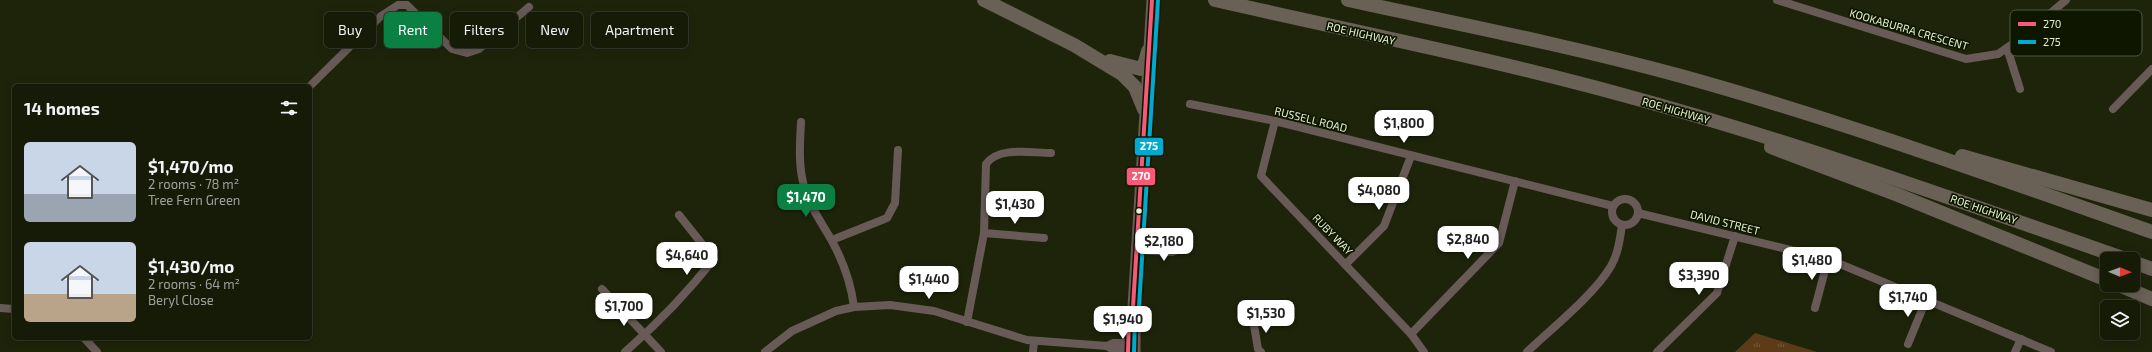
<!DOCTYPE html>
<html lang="en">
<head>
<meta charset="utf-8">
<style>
	:root { --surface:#161b08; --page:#1f2412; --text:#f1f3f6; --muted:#9ea19c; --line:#353929; --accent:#0b8043 }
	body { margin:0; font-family:"Exo 2",sans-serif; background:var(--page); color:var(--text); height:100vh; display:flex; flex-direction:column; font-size:15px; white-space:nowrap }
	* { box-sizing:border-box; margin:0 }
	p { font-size:13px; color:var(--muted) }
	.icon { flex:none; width:22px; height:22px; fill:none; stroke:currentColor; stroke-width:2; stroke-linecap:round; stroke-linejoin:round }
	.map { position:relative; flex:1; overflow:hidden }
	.panel { position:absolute; left:12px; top:84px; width:300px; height:256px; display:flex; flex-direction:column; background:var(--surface); border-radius:6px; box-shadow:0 2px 10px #0003,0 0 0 1px var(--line) }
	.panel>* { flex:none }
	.hud { position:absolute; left:324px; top:12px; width:380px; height:36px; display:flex; gap:8px }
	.needle { width:26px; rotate:91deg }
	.buttons { position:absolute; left:2100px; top:252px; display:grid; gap:8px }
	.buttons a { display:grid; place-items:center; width:40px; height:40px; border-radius:6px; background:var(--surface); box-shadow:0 2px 10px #0003,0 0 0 1px var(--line); font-size:20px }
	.price { position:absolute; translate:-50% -34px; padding:0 9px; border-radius:8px; background:#fff; color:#222; font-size:13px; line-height:26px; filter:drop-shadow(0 1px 2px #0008) }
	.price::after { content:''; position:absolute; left:50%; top:24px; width:12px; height:9px; margin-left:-6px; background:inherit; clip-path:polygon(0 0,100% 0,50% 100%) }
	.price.current { background:var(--accent); color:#fff }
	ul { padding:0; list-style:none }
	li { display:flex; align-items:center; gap:12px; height:100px; padding:0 12px }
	li span { display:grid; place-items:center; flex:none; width:112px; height:80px; border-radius:6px; color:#555 }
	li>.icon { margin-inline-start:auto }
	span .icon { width:48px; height:48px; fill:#fffc; stroke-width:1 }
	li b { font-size:17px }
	h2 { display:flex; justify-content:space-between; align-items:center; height:48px; padding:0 12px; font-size:17px }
	.tag { padding:0 14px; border-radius:6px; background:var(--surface); box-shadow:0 2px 10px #0003,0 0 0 1px var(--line); font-size:14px; line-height:36px }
	.tag.current { background:var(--accent); color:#fff }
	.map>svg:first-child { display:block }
	.park { fill:url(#park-tufts) }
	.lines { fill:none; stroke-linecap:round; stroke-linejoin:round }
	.minor { stroke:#685b57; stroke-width:8 }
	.secondary { stroke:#695b56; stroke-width:11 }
	.motorway { stroke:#696056; stroke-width:14 }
	.bus-1-casing { stroke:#0f1600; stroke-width:7 }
	.bus-2-casing { stroke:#0f1600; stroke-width:7 }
	.bus-1 { stroke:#f75a77; stroke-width:4 }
	.bus-2 { stroke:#00a9ce; stroke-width:4 }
	.bus-dot { fill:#e5f1d0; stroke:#0f1600; stroke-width:1.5 }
	.labels { text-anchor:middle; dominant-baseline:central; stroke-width:3.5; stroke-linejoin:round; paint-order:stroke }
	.street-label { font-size:11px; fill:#e5f1d0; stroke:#0f1600 }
	.key { fill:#0f1600; stroke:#4f583e; stroke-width:1 }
	.key-label { font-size:11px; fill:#e5f1d0 }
	.line-badge { stroke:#0f1600; stroke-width:1.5 }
	.badge-label { font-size:11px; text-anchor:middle; font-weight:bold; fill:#fff }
</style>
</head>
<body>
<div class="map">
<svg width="2152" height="352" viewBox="0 0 2152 352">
	<defs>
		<pattern id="park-tufts" width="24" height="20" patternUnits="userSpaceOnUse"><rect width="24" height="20" fill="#5c3c18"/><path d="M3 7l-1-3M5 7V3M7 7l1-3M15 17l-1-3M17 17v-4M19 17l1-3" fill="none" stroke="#735939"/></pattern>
	</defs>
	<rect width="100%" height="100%" fill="#1e240a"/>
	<path class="park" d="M1755 333 1817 352H1735Z"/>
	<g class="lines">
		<g class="minor">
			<path d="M1777 0 1966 59 1998 54 2024 36 2066 0"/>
			<path d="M2007 48 2020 89"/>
			<path d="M310 86 381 16 398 5H407L452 49 467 53 479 49 529 7"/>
			<path d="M1190 104 1275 121 1613 206"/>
			<path d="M2113 109 2152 69"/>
			<path d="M1275 121 1261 176 1411 334 1424 352"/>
			<path d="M801 122C800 143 798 165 804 186 809 206 822 223 832 241 844 263 851 283 854 307"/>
			<circle cx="1625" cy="212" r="13"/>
			<path d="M1638 213 1828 259 2051 352"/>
			<path d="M984 233 1044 238"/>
			<path d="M832 240 887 218 895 203 898 150"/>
			<path d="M1136 250 1172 252 1186 247"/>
			<path d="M1346 264 1384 226 1411 156"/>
			<path d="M602 289 661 352"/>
			<path d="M0 308 14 309"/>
			<path d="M1815 308 1828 259"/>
			<path d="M967 322 984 233 986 164C999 146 1031 153 1051 153"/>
			<path d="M1254 325 1258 349 1261 352"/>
			<path d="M1411 334 1499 243 1515 181"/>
			<path d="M84 338 97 352"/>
			<path d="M1908 344 1926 300"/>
			<path d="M1107 346 1113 343H1135"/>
			<path d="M625 352C657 324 688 292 714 259L679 215"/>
			<path d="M765 352 792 331 836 311 854 307 890 305 934 311 1027 340 1107 346 1113 350H1135"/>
			<path d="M1033 352 1034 341"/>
			<path d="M1527 352C1551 329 1595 294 1611 266 1618 254 1620 239 1622 225"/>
			<path d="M1657 352 1717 293 1735 236"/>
			<path d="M2015 352 2021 339"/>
		</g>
		<path class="secondary" d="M1135 352V318L1133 307 1152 0"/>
		<g class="motorway">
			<path d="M984 0 1074 45 1122 74 1135 87 1144 109"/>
			<path d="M1215 0C1351 31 1488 58 1623 95 1793 141 1959 201 2125 259"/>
			<path d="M1348 0C1459 24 1571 46 1681 76 1840 120 1996 177 2152 232"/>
			<path d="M1110 61 1141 69 1145 62 1148 51"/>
			<path d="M1771 147 1898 195 2107 280"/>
			<path d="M1962 156 2152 210"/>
			<path d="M2133 262 2152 269"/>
			<path d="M2119 285 2152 299"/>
		</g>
		<g class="bus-1-casing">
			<path id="bus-1" d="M1128 352 1129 317 1133 307 1152 0"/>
		</g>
		<g class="bus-2-casing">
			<path id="bus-2" d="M1134 352 1135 318 1139 307 1158 0"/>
		</g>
		<use href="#bus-1" class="bus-1"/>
		<use href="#bus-2" class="bus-2"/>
	</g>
	<circle class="bus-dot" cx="1139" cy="211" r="3.5"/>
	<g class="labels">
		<g class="street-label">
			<text transform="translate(1909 29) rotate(16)">KOOKABURRA CRESCENT</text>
			<text transform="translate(1361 33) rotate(13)">ROE HIGHWAY</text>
			<text transform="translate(1676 110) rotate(16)">ROE HIGHWAY</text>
			<text transform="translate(1311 119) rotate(14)">RUSSELL ROAD</text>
			<text transform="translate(1984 209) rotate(19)">ROE HIGHWAY</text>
			<text transform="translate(1725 222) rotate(14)">DAVID STREET</text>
			<text transform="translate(1333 234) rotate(46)">RUBY WAY</text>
		</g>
	</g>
	<rect x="2010" y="10" width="132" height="46" rx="6" class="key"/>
	<rect x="2018" y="22" width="18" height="4" fill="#f75a77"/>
	<rect x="2018" y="40" width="18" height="4" fill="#00a9ce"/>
	<g class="key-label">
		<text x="2043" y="28">270</text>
		<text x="2043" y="46">275</text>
	</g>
	<g class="line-badge">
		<rect x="1134" y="137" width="30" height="19" rx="4" fill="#00a9ce"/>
		<rect x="1126" y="167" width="30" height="19" rx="4" fill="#f75a77"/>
	</g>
	<g class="badge-label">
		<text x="1149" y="150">275</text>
		<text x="1141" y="180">270</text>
	</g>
</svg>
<div class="buttons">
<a><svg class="needle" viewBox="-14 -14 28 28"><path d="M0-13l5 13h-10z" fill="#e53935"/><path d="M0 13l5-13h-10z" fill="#9ea19c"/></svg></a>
<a><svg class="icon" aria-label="layers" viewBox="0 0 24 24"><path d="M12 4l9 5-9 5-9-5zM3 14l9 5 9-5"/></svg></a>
</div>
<b class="price" style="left:1404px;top:144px">$1,800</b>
<b class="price" style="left:1379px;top:211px">$4,080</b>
<b class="price current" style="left:806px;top:218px">$1,470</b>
<b class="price" style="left:1015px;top:225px">$1,430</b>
<b class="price" style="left:1468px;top:260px">$2,840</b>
<b class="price" style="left:1164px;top:262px">$2,180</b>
<b class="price" style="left:687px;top:276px">$4,640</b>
<b class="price" style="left:1812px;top:281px">$1,480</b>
<b class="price" style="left:1699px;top:296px">$3,390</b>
<b class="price" style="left:929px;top:300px">$1,440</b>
<b class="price" style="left:1908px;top:318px">$1,740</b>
<b class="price" style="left:624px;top:327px">$1,700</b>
<b class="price" style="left:1266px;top:334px">$1,530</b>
<b class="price" style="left:1123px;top:340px">$1,940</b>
<div class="hud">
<a class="tag">Buy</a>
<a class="tag current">Rent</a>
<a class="tag">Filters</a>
<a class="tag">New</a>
<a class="tag">Apartment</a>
</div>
<section class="panel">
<h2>14 homes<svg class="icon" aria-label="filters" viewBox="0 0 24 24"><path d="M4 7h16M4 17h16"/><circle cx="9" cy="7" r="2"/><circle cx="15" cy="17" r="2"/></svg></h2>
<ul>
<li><span style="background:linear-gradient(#c9d6e8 65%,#9aa5b1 0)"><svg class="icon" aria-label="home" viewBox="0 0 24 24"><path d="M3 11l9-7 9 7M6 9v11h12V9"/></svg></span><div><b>$1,470/mo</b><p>2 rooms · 78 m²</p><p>Tree Fern Green</p></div></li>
<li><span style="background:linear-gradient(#c9d6e8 65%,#b9a48a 0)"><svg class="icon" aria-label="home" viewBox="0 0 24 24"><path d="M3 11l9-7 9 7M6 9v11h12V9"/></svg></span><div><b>$1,430/mo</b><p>2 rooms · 64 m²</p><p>Beryl Close</p></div></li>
</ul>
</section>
</div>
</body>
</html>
